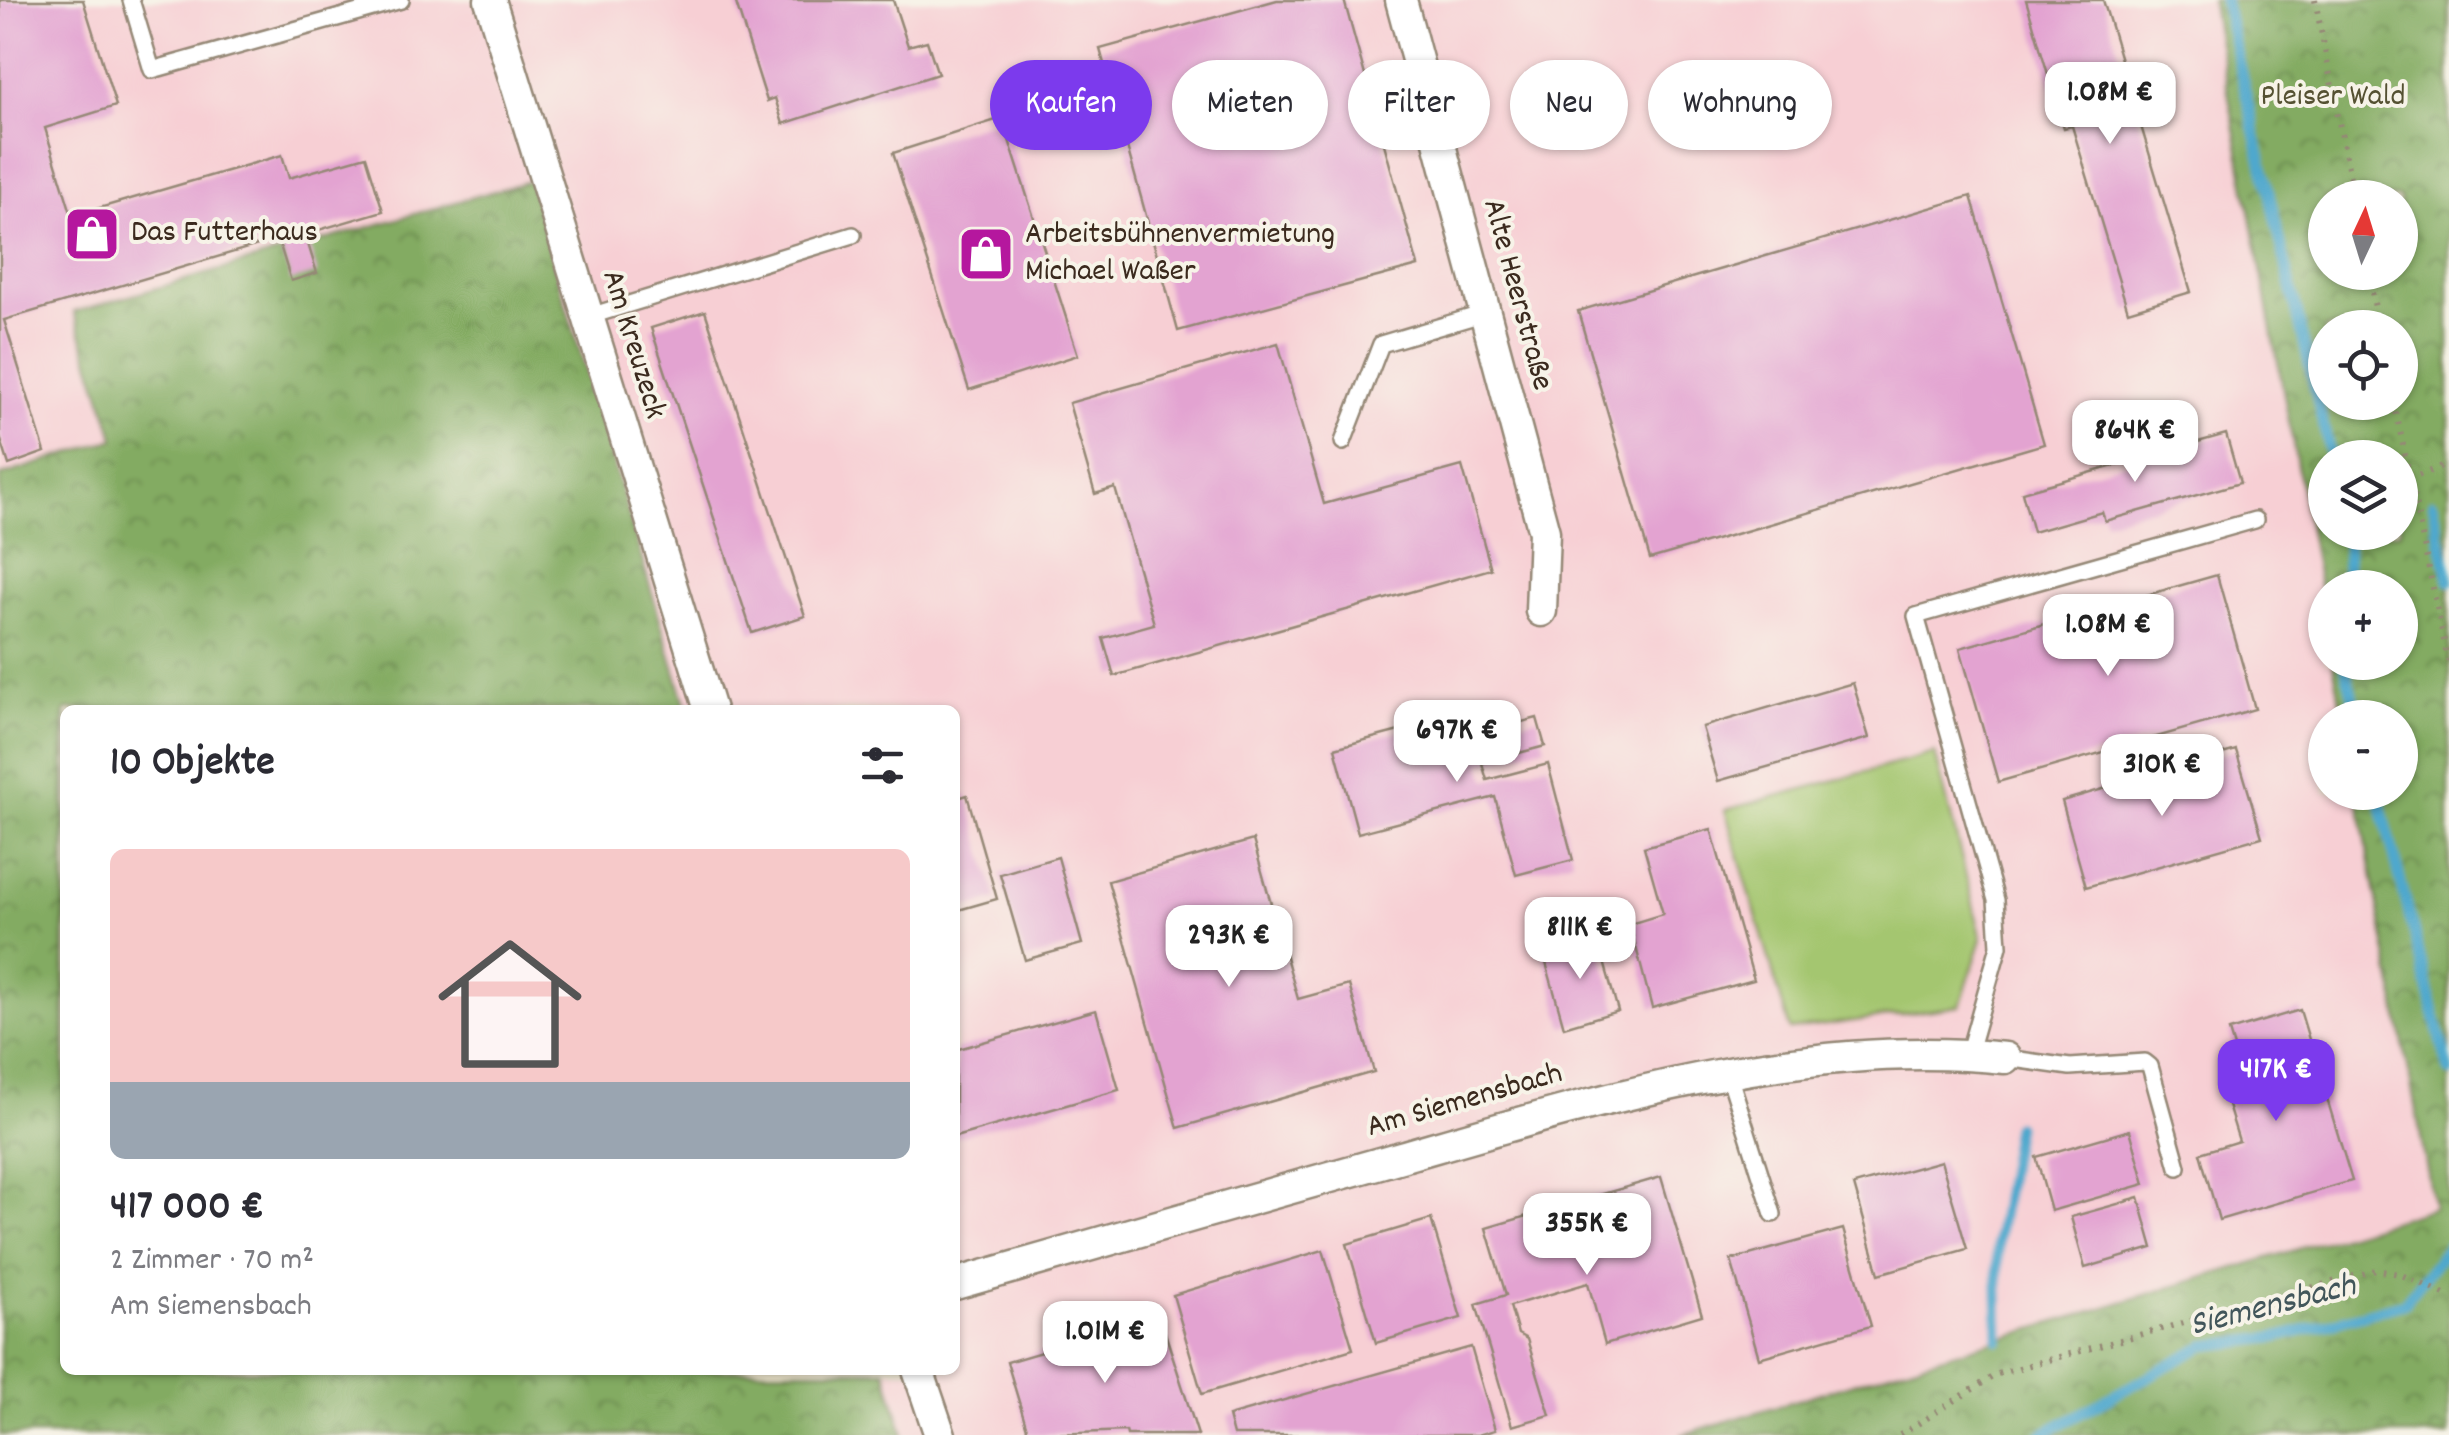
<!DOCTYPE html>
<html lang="de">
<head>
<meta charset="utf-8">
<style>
	:root { --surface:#fff; --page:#f7f7f7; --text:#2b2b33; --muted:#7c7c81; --accent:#7c3aed }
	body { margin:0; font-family:Dekko,sans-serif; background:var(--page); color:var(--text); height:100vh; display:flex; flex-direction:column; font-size:38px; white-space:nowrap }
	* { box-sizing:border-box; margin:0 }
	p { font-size:32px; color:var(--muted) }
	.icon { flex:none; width:55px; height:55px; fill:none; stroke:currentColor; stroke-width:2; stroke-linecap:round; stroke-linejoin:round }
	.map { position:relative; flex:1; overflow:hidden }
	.sheet { position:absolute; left:60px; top:705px; width:900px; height:670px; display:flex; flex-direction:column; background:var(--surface); border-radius:15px; box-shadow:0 2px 8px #0004 }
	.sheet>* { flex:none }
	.hud { position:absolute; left:990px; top:60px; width:950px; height:90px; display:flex; gap:20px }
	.needle { width:65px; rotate:4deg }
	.tools { position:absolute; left:2308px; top:180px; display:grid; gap:20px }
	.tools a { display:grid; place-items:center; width:110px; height:110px; border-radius:50%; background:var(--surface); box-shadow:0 2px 8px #0004; font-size:50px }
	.price { position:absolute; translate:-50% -85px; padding:0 22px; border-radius:20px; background:#fff; color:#222; font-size:32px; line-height:65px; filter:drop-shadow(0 2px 5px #0008) }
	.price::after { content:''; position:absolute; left:50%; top:60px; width:30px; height:22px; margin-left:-15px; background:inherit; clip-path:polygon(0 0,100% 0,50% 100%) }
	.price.active { background:var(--accent); color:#fff }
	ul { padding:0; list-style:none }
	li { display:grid; align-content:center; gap:20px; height:530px; padding:0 50px }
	li span { display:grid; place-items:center; height:310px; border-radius:15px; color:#555 }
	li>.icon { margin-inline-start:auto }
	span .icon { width:180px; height:180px; fill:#fffc; stroke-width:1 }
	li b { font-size:42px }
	h2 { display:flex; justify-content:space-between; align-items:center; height:120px; padding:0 50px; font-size:42px }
	.chip { padding:0 35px; border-radius:45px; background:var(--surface); box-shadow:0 2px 8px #0004; font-size:35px; line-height:90px }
	.chip.active { background:var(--accent); color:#fff }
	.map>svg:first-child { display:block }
	.built { fill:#f7cfd4 }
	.grass { fill:#a4c66f; stroke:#707846; stroke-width:2.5 }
	.forest { fill:url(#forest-crowns); stroke:#5f6a40; stroke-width:2.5; fill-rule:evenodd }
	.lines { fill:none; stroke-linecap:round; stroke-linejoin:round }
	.stream { stroke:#50a8cd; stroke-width:11 }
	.building { fill:#e3a3d1 }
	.lane-casing { stroke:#958876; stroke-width:20 }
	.street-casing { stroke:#958876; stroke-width:35 }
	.path { stroke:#958876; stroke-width:6; stroke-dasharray:2.5 8; stroke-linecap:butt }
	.lane { stroke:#fff; stroke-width:15 }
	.street { stroke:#fff; stroke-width:30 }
	.labels { text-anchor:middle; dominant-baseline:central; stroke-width:8; stroke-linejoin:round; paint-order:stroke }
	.park-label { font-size:32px; fill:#555132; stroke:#f7f3e8 }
	.poi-label { font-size:32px; fill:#3b2a1e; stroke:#f7f3e8; text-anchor:start }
	.street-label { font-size:32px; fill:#3b2a1e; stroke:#f7f3e8 }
	.water-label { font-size:35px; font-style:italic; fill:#42565b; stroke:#f7f3e8 }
</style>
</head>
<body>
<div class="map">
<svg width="2449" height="1435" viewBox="0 0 2449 1435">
	<defs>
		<pattern id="forest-crowns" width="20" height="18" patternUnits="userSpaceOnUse" patternTransform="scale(2.5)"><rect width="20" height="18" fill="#83ab62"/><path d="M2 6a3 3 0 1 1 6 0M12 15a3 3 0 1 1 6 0" fill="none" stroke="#6c8b50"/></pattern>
	</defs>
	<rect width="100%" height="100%" fill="#f7f3e8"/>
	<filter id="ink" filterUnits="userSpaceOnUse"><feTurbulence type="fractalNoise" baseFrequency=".01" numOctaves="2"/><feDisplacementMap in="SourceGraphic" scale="20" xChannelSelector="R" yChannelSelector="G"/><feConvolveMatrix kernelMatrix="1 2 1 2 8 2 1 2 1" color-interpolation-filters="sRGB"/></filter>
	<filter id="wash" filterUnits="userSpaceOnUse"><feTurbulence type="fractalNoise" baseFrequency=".0048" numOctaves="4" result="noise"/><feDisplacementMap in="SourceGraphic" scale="40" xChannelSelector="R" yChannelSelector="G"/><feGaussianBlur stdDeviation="2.25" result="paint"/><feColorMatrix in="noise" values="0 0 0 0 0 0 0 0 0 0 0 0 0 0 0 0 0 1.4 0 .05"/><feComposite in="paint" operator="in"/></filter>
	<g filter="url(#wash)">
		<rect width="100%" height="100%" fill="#efe7ce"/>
		<path class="built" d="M0 0H2211L2325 617V662L2333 663 2343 717 2325 718V792L2357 793 2434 1209 1681 1435H904L885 1370H955V710H687L529 182 74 312 115 439 0 476Z"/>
		<path class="grass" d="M1935 753 1982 939 1960 1006 1790 1030 1725 810Z"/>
		<g class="forest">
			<path d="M2211 0H2449V1435H1681L2434 1208 2357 793 2400 792V718L2343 717 2333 663 2400 662V588H2325V617ZM2325 198H2400V272H2325ZM2325 328H2400V402H2325ZM2325 458H2400V532H2325Z"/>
			<path d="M529 181 687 710H65V1370H885L904 1435H0V476L115 439 74 312Z"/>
		</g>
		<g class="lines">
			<g class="stream">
				<path d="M2224 0 2331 458"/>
				<path d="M2433 503 2449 580"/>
				<path d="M2346 588 2348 532"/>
				<path d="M2344 662 2358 718"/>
				<path d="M2378 792 2449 1071"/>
				<path d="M1999 1340 1997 1241 2016 1126"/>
				<path d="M2041 1435 2204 1346 2280 1337 2404 1303 2449 1246"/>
			</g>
		</g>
		<g id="blocks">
			<g class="building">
				<path d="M0 0H83L116 106 45 128 72 216 282 155 289 178 366 156 383 211 305 234 317 273 291 281 278 239 4 320 45 452 9 465 0 437Z"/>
				<path d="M735 0H893L908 46 927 41 938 74 783 124 775 98 767 101Z"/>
				<path d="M1277 0H1344L1418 266 1178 331 1100 49Z"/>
				<path d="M2026 0H2103L2191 292 2128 311 2072 126 2064 128Z"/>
				<path d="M1002 118 1078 355 969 390 893 153Z"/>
				<path d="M1971 196 2044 444 1650 559 1578 311Z"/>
				<path d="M705 311 805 616 752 633 651 328Z"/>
				<path d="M1278 343 1324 504 1462 466 1491 569 1114 676 1103 638 1154 624 1115 488 1095 494 1069 403Z"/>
				<path d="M2226 434 2240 483 2105 521 2102 512 2033 532 2022 492Z"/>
				<path d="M2217 575 2255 709 1998 782 1960 648Z"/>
				<path d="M1853 683 1869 738 1718 781 1702 727Z"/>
				<path d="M1448 718 1454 740 1537 718 1545 746 1482 763 1487 780 1548 764 1573 860 1516 875 1495 797 1358 833 1335 748Z"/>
				<path d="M2236 750 2262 837 2086 887 2062 801Z"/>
				<path d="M967 795 997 899 955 911V799Z"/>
				<path d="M1711 829 1754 980 1652 1008 1630 924 1663 914 1644 847Z"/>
				<path d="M1253 840 1298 999 1349 985 1374 1072 1178 1128 1108 881Z"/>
				<path d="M1058 857 1082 944 1025 960 1000 874Z"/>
				<path d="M1597 937 1618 1011 1564 1027 1543 952Z"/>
				<path d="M1096 1010 1119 1090 955 1137V1050Z"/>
				<path d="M2300 1010 2352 1181 2219 1220 2200 1153 2239 1141 2226 1099 2248 1093 2229 1031Z"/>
				<path d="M2130 1130 2145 1184 2051 1211 2036 1157Z"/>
				<path d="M1941 1161 1967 1249 1879 1274 1854 1185Z"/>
				<path d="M1661 1177 1702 1315 1605 1344 1588 1283 1510 1306 1518 1334 1527 1339 1550 1415 1512 1426 1476 1304 1506 1295 1486 1228Z"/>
				<path d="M2139 1198 2153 1248 2085 1268 2071 1217Z"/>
				<path d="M1431 1219 1461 1318 1376 1343 1347 1244Z"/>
				<path d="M1843 1229 1871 1326 1759 1358 1731 1260Z"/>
				<path d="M1323 1250 1353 1349 1202 1394 1173 1295Z"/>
				<path d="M1160 1317 1198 1435H1127L1126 1431 1029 1435 1007 1362Z"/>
				<path d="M1471 1347 1495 1430 1478 1435H1233L1228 1416Z"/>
			</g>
		</g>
	</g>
	<g filter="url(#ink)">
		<use href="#blocks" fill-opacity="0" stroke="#958876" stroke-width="2.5"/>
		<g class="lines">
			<g class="lane-casing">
				<g id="lane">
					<path d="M131 0 152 70 401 0"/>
					<path d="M587 317 853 235"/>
					<path d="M1343 442 1381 344 1485 313"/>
					<path d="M1968 1055 1999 946 1996 900 1916 616 2255 520"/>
					<path d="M2005 1058 2070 1067 2145 1062 2150 1066 2178 1167"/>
					<path d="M1729 1075 1773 1214"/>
				</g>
			</g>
			<g class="street-casing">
				<g id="street">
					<path d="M490 0 710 710"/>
					<path d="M1401 0 1544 532 1541 611"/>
					<path d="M955 1284C1104 1241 1252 1199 1401 1157 1595 1101 1801 1037 2005 1058"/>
					<path d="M918 1370 940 1435"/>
				</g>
			</g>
			<g class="path">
				<path d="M2315 0 2354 198"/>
				<path d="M2368 272 2379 328"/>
				<path d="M2394 402 2449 665"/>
				<path d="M2409 479 2449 464"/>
				<path d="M1900 1435 1997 1374 2376 1270 2399 1274 2449 1296"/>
			</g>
			<use href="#lane" class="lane"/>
			<use href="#street" class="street"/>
		</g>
	</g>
	<defs>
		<g id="shop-square" transform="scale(2.875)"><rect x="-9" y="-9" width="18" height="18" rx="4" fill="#b5179e" stroke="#f7f3e8"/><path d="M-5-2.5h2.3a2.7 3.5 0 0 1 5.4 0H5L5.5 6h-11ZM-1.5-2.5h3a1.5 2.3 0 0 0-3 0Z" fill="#fff"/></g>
	</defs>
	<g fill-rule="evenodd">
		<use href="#shop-square" x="92" y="234"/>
		<use href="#shop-square" x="986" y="254"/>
	</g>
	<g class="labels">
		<g class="park-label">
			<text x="2333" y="98">Pleiser Wald</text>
		</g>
		<g class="poi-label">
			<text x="131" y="234">Das Futterhaus</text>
			<text x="1025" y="236">Arbeitsbühnenvermietung<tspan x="1025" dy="37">Michael Waßer</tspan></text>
		</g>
		<g class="street-label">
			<text transform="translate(1516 295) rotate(75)">Alte Heerstraße</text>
			<text transform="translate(632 345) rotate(73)">Am Kreuzeck</text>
			<text transform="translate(1465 1102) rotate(-16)">Am Siemensbach</text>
		</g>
		<g class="water-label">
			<text transform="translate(2273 1307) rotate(-14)">Siemensbach</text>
		</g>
	</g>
</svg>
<div class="tools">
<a><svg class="needle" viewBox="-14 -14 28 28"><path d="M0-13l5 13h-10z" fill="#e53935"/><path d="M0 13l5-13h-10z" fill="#7c7c81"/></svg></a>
<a><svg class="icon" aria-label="locate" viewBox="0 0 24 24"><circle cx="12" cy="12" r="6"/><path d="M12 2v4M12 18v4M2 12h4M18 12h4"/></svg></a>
<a><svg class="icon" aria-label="layers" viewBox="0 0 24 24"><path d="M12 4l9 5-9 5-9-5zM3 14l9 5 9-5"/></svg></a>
<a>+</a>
<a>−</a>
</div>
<b class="price" style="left:2110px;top:147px">1.08M €</b>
<b class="price" style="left:2135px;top:485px">864K €</b>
<b class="price" style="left:2108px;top:679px">1.08M €</b>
<b class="price" style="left:1457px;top:785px">697K €</b>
<b class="price" style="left:2162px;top:819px">310K €</b>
<b class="price" style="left:1580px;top:982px">811K €</b>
<b class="price" style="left:1229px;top:990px">293K €</b>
<b class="price active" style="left:2276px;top:1124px">417K €</b>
<b class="price" style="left:1587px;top:1278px">355K €</b>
<b class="price" style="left:1105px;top:1386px">1.01M €</b>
<div class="hud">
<a class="chip active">Kaufen</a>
<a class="chip">Mieten</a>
<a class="chip">Filter</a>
<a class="chip">Neu</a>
<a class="chip">Wohnung</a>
</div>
<section class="sheet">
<h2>10 Objekte<svg class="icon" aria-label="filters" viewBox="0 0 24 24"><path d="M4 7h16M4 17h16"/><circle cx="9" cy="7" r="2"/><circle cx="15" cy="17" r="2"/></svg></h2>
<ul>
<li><span style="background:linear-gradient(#f6c9c9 75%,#9aa5b1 0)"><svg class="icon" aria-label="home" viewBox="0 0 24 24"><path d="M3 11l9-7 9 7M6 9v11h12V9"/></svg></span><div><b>417 000 €</b><p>2 Zimmer · 70 m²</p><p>Am Siemensbach</p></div></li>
</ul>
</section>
</div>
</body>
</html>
